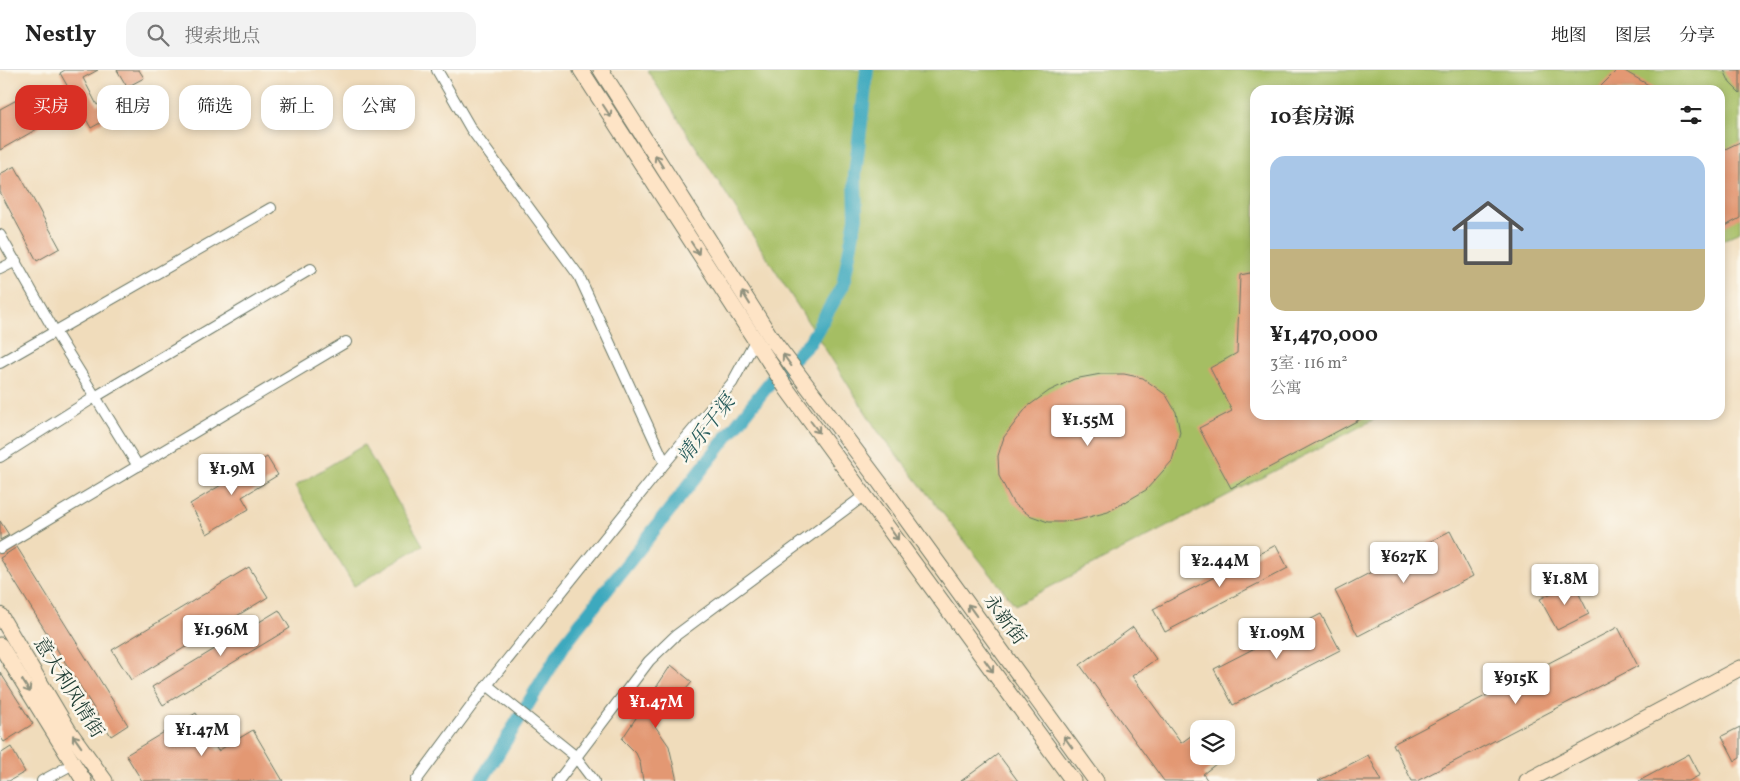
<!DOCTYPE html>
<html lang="zh">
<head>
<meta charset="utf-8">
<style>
	:root { --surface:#fff; --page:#f2f2f2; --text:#222; --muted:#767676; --line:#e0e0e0; --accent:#d93025 }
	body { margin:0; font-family:Vollkorn,"Noto Serif SC",serif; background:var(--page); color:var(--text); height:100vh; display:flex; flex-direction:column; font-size:19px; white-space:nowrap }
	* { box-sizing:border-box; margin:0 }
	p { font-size:16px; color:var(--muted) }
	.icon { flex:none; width:28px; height:28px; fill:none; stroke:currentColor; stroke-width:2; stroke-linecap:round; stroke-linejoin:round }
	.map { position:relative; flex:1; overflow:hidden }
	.details { position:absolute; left:1250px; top:15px; width:475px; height:335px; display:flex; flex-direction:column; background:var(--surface); border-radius:15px; box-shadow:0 2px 8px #0003 }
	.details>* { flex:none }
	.banner { position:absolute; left:15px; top:15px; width:475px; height:45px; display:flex; gap:10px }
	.buttons { position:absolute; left:1190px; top:650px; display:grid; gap:10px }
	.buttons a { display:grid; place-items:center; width:45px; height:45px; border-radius:10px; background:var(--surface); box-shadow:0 2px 8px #0003; font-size:25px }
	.price { position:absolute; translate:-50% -42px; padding:0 11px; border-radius:5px; background:#fff; color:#222; font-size:16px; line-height:32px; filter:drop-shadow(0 1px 2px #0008) }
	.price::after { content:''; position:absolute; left:50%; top:30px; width:15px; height:11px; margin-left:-8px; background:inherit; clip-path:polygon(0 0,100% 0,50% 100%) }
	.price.on { background:var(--accent); color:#fff }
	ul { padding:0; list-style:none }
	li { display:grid; align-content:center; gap:10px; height:265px; padding:0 20px }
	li+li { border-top:1px solid var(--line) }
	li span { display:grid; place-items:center; height:155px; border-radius:15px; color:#555 }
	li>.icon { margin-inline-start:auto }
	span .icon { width:90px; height:90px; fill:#fffc; stroke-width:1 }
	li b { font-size:21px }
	h2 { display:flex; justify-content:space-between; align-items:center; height:60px; padding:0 20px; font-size:21px }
	.pill { padding:0 18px; border-radius:15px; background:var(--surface); box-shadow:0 2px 8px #0003; font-size:18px; line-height:45px }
	.pill.on { background:var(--accent); color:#fff }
	header { display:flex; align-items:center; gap:30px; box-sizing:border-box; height:70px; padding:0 25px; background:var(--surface); border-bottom:1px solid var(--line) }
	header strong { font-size:24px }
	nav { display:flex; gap:28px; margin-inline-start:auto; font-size:18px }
	.search { width:350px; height:45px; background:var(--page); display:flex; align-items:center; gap:12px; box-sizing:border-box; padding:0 18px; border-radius:15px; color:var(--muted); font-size:19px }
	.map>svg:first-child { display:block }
	.green { fill:#a5be64; stroke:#627e4c }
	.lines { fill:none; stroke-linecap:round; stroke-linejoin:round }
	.canal { stroke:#3ea9be; stroke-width:14 }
	.building { fill:#e39873 }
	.street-casing { stroke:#687563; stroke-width:12 }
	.secondary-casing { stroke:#687563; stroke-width:17 }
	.street { stroke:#fff; stroke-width:10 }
	.secondary { stroke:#fee4c6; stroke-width:15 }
	.oneway { stroke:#8e907d }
	.labels { text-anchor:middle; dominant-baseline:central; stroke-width:5; stroke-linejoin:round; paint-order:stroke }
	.street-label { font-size:19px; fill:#1f3d34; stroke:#fbf7ec }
	.water-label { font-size:20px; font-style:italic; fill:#285d5d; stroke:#fbf7ec }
</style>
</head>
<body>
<header>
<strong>Nestly</strong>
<div class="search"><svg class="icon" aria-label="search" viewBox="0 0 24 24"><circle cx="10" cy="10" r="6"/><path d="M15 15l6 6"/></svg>搜索地点</div>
<nav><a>地图</a><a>图层</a><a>分享</a></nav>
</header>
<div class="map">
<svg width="1740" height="711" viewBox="0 0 1740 711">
	<rect width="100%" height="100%" fill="#fbf7ec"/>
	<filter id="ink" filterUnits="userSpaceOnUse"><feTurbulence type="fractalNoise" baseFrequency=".02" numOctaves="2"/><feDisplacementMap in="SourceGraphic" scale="10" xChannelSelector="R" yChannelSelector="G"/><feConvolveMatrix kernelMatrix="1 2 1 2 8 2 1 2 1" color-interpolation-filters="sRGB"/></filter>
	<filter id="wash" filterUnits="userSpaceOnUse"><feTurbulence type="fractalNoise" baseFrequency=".0096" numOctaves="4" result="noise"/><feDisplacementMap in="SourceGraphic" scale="20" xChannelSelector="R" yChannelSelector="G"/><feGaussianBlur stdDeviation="1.12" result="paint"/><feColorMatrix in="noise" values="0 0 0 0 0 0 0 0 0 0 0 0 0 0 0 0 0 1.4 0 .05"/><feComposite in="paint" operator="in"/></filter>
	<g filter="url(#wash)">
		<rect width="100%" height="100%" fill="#f0dcbb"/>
		<g class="green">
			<path d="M647 0H1740V161L1720 172V20H1255V345H1383L1015 535 877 360Z"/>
			<path d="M364 375 423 475 354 516 295 416Z"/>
		</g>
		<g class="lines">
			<path class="canal" d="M481 711 565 573 771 311 810 272 843 215 856 148 855 105 867 0"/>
		</g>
		<g id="blocks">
			<g class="building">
				<path d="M65 0H98L83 8 97 35 119 23 127 38 91 58 60 3Z"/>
				<path d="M117 0H139L144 8 127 17Z"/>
				<path d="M1617 0H1623L1657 20H1597Z"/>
				<path d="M1724 0H1740V23L1730 13Z"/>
				<path d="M35 20 53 50 0 80V39Z"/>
				<path d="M1740 72V148L1720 159V74L1723 80Z"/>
				<path d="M15 96 60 178 37 191 0 122V104Z"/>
				<path d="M1255 202V345H1368L1231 418 1199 358 1232 341 1210 298 1237 283 1240 205Z"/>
				<path d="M1101 304H1124L1143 308 1166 325 1176 342 1180 362 1172 391 1146 420 1108 442 1078 450 1063 452H1048L1029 445 1013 433 999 406 998 386 1004 367 1027 337 1049 321 1074 309Z"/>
				<path d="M267 387 278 405 242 427 249 439 207 464 190 434Z"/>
				<path d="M0 451 9 465 0 470Z"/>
				<path d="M1450 461 1473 506 1358 566 1335 521Z"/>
				<path d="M1276 475 1288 498 1165 562 1153 539Z"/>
				<path d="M17 477 128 655 111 666 0 488Z"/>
				<path d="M249 497 268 527 131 610 112 580Z"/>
				<path d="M1573 512 1589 544 1557 560 1540 529Z"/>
				<path d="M279 540 290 558 163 635 152 617Z"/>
				<path d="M1321 544 1340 580 1233 635 1214 599Z"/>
				<path d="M1133 557 1156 589 1132 606 1181 673 1199 660V686H1218L1221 690 1203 704 1208 711H1164L1080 595Z"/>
				<path d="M1618 557 1638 596 1417 711H1412L1393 674Z"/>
				<path d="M671 595 692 612 655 656 669 676 677 711H643L640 692 636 683 622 669Z"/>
				<path d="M0 602 33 654 4 672 0 666Z"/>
				<path d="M196 643 218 681 253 660 283 711H142L126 685Z"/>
				<path d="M1740 657V688L1735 691 1722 666Z"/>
				<path d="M11 677 25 702 9 711H0V684Z"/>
				<path d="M998 684 1018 711H961L975 701Z"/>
				<path d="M1689 684 1700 705 1689 711H1639Z"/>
				<path d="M1368 685 1382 711H1318Z"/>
			</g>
		</g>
	</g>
	<g filter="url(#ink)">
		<use href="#blocks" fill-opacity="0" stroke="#687563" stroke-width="1"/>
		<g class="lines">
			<g class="street-casing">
				<g id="street">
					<path d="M437 0 471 59 579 206 665 393"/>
					<path d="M0 165 55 262 138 396"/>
					<path d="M0 199 16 191"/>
					<path d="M0 293 271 138"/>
					<path d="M0 387 95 327 311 199"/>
					<path d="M0 478 346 272"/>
					<path d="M487 615 575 686 594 711"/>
					<path d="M42 711 73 694"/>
					<path d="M416 711 487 615 665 393 732 313 755 271"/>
					<path d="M558 711 649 591 675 566 865 425"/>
				</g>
			</g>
			<g class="secondary-casing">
				<g id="secondary">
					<path d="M581 0 786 318 1073 711"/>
					<path d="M601 0 772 269 880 413 1096 711"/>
					<path d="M0 545 69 661 105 711"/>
					<path d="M0 575 84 711"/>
					<path d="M1527 711 1740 598"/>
				</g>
			</g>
			<use href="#street" class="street"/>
			<use href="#secondary" class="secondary"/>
		</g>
		<defs><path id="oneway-shaft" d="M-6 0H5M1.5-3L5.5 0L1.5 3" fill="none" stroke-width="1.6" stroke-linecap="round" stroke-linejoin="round" transform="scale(1.25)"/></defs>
		<g class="oneway">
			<use href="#oneway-shaft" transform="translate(607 41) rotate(57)"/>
			<use href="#oneway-shaft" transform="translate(659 91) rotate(-122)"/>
			<use href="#oneway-shaft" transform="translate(695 178) rotate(57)"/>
			<use href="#oneway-shaft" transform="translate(746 228) rotate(-122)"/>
			<use href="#oneway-shaft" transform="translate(787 290) rotate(-126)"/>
			<use href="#oneway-shaft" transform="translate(815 357) rotate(53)"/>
			<use href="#oneway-shaft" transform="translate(894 464) rotate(54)"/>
			<use href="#oneway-shaft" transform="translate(972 540) rotate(-126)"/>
			<use href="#oneway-shaft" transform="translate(989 596) rotate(54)"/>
			<use href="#oneway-shaft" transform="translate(26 616) rotate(58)"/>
			<use href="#oneway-shaft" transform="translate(77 671) rotate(-125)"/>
			<use href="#oneway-shaft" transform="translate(1068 672) rotate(-126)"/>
		</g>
	</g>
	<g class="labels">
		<g class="street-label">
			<text transform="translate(1004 550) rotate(54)">永新街</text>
			<text transform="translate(68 618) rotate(58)">意大利风情街</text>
		</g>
		<g class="water-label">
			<text transform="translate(707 360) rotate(-52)">靖乐干渠</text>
		</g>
	</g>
</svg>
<div class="buttons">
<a><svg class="icon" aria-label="layers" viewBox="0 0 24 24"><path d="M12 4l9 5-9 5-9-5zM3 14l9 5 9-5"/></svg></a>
</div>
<b class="price" style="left:1088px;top:377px">¥1.55M</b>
<b class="price" style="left:232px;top:426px">¥1.9M</b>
<b class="price" style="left:1404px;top:514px">¥627K</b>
<b class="price" style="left:1220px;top:518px">¥2.44M</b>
<b class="price" style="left:1565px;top:536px">¥1.8M</b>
<b class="price" style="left:221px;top:587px">¥1.96M</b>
<b class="price" style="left:1277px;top:590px">¥1.09M</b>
<b class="price" style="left:1516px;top:635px">¥915K</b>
<b class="price on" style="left:656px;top:659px">¥1.47M</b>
<b class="price" style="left:202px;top:687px">¥1.47M</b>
<div class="banner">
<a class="pill on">买房</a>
<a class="pill">租房</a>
<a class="pill">筛选</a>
<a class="pill">新上</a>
<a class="pill">公寓</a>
</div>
<section class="details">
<h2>10套房源<svg class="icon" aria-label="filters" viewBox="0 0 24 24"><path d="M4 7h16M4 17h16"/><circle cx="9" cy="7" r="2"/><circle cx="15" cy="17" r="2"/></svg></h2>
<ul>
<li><span style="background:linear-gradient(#a9c7e8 60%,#c2b280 0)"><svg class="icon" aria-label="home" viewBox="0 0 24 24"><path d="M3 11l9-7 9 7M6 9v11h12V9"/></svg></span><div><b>¥1,470,000</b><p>3室 · 116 m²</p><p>公寓</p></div></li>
</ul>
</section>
</div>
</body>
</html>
